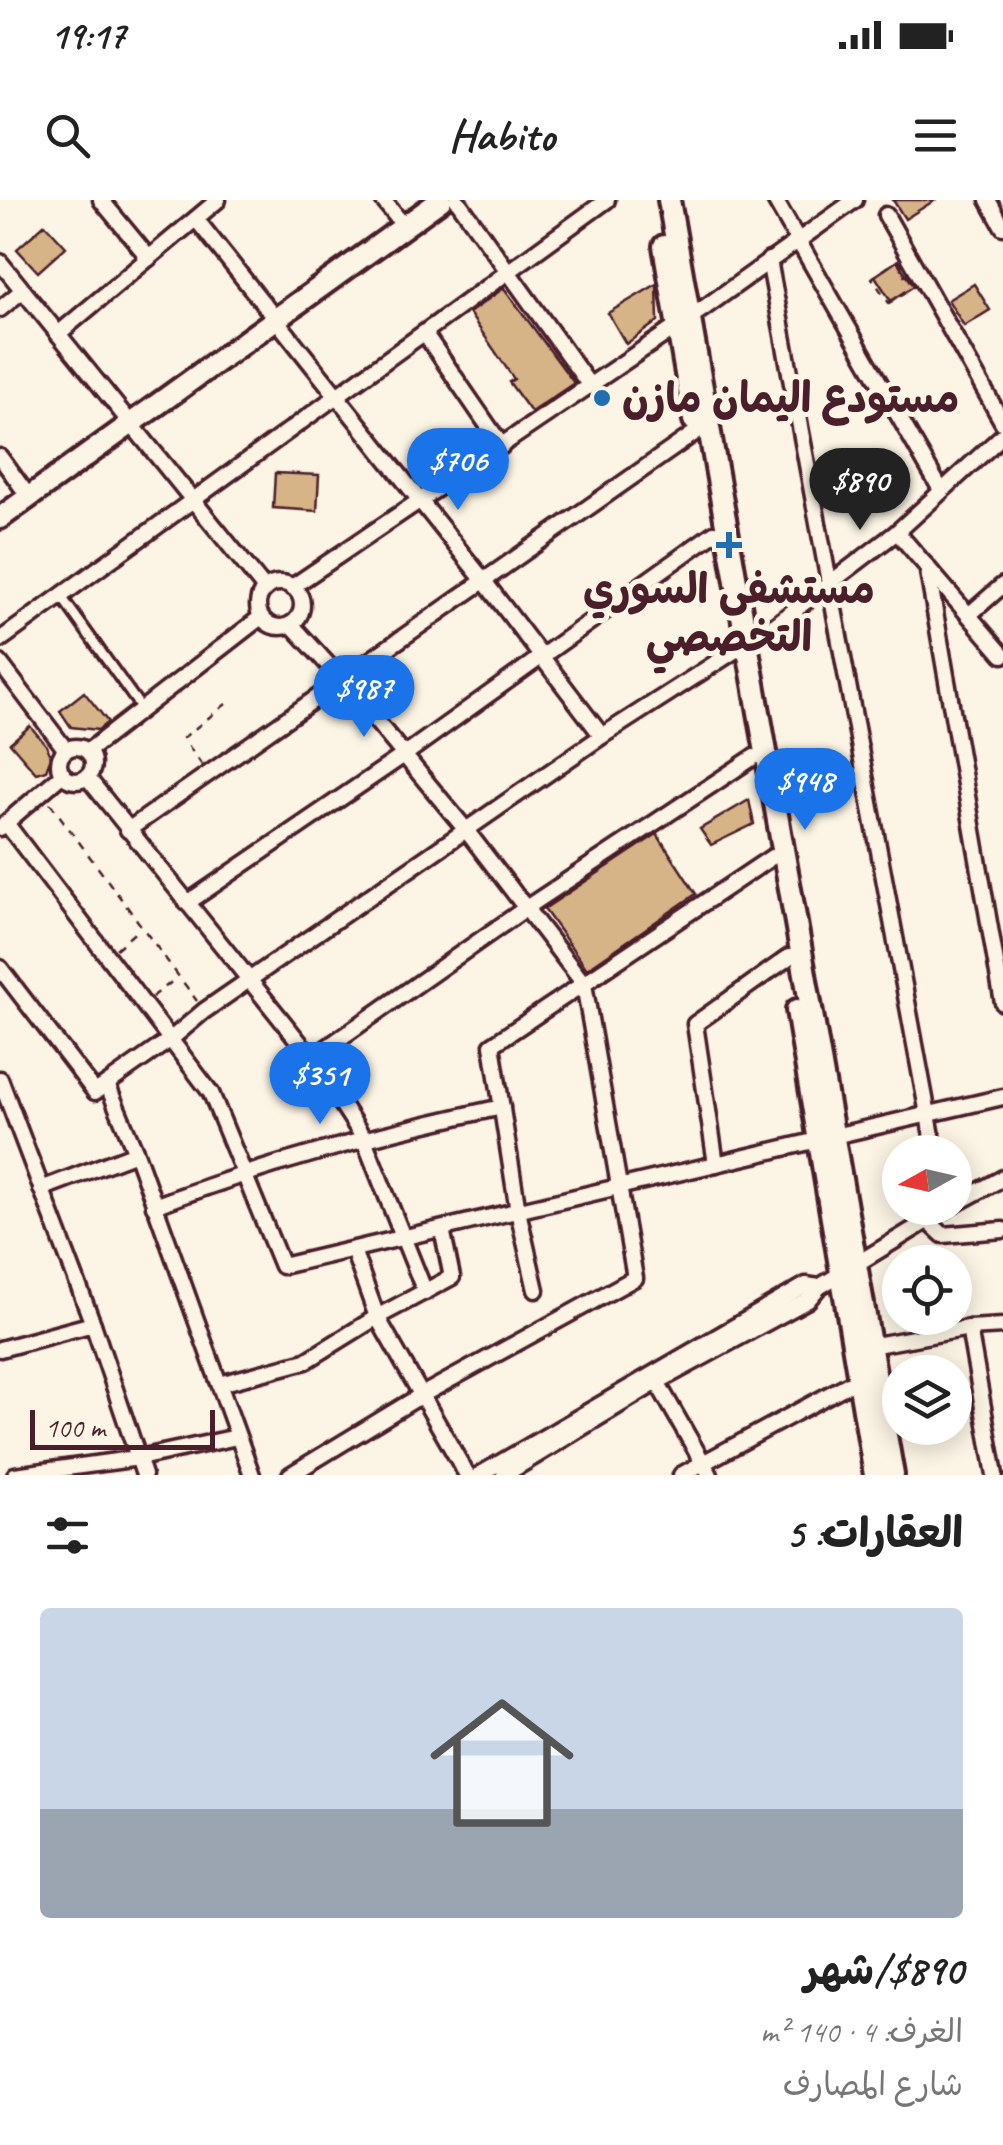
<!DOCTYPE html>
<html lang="ar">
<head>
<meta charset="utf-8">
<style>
	:root { --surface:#fff; --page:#f6f6f6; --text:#222; --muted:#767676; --accent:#1a73e8 }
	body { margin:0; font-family:Caveat,"Playpen Sans Arabic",sans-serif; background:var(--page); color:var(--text); direction:rtl; height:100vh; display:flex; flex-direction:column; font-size:38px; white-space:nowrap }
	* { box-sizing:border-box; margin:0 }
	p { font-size:32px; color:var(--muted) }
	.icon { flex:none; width:55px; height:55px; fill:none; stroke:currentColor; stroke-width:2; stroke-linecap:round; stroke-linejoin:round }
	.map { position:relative; height:1275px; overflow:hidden; direction:ltr }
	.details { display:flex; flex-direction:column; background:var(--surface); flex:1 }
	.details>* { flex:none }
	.needle { width:65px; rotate:262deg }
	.controls { position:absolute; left:882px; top:935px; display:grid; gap:20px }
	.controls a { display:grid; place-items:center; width:90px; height:90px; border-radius:50%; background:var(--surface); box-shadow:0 5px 25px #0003; font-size:50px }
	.scale { position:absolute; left:30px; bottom:25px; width:185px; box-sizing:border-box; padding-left:10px; border:5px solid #4a1f2b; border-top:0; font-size:28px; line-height:35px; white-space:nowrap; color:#4a1f2b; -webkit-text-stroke:8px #fcf5e5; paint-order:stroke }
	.price { position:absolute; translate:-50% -85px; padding:0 22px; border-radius:35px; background:var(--accent); color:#fff; font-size:32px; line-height:65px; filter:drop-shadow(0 2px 5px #0008) }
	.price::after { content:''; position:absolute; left:50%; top:60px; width:30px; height:22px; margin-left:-15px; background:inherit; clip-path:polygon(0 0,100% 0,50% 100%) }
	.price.on { background:#222; color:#fff }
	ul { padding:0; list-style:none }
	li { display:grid; align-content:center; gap:20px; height:530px; padding:0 40px }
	li span { display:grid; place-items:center; height:310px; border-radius:10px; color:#555 }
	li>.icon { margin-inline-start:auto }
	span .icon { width:180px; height:180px; fill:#fffc; stroke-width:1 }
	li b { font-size:42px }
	h2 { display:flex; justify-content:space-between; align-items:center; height:120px; padding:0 40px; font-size:42px }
	.status { display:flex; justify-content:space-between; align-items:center; height:70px; padding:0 50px; background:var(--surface); direction:ltr }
	.status svg { height:28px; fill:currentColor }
	header { display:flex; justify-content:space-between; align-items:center; height:130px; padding:0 40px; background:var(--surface); font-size:45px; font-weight:700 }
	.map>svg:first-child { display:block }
	.building { fill:#d6b488; stroke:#4a1f2b; stroke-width:2.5 }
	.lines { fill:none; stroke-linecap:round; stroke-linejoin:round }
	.lane-casing { stroke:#4a1f2b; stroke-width:15 }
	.street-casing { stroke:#4a1f2b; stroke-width:21 }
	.secondary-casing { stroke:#4a1f2b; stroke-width:28 }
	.path { stroke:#4a1f2b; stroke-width:2.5; stroke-dasharray:8 8; stroke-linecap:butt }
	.lane { stroke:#fcf5e5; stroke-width:8 }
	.street { stroke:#fcf5e5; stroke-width:14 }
	.secondary { stroke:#fcf5e5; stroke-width:20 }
	.poi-dot { fill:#1f6fb2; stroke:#fcf5e5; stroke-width:4 }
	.labels { text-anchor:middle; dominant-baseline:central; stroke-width:10; stroke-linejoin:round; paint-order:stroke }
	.poi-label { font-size:42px; font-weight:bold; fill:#4a1f2b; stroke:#fcf5e5; text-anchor:start }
</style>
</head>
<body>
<div class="status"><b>19:17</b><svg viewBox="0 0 49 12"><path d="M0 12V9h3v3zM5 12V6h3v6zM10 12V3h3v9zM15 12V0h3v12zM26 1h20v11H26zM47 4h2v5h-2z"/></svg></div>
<header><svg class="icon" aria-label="menu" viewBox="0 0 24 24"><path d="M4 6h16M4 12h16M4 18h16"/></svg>Habito<svg class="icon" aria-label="search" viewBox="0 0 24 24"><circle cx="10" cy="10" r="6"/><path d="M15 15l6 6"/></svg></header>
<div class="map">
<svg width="1003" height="1275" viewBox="0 0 1003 1275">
	<rect width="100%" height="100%" fill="#fcf5e5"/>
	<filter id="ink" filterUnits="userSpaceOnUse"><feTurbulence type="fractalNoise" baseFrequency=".01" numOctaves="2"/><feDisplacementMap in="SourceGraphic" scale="20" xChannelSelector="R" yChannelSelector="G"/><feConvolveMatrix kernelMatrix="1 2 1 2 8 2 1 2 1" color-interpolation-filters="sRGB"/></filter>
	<g filter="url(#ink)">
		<g class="building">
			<path d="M893 0H935L905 19Z"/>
			<path d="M45 24 66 47 38 72 17 49Z"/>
			<path d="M897 61 914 86 891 101 875 76Z"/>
			<path d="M657 84 658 121 626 144 608 113Z"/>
			<path d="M974 84 990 110 964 126 948 100Z"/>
			<path d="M504 88 574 183 531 212 509 182 514 179 469 113Z"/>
			<path d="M275 273 319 275 317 311 273 308Z"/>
			<path d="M84 492 108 522 98 530 71 527 60 511Z"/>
			<path d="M30 526 47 546 51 557 46 570 36 573 10 543Z"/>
			<path d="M749 600 754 624 711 645 700 629Z"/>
			<path d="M657 634 696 694 587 769 544 709Z"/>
		</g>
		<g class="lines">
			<g class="lane-casing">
				<path id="lane" d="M61 396 141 508"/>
			</g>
			<g class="street-casing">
				<g id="street">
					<path d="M101 0 149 58"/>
					<path d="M383 0 404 26"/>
					<path d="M457 0 590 186"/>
					<path d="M775 0 941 290"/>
					<path d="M988 0 1003 27"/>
					<path d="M886 15 1003 223"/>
					<path d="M196 19 484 381 602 536"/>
					<path d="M769 60 935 952"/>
					<path d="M0 62 265 389"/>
					<path d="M0 109 23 90"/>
					<path d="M58 134 218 0"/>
					<path d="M425 134 502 246"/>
					<path d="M0 257 29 297"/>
					<path d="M897 332 1003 455"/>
					<path d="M927 366 1003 803"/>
					<circle cx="280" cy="405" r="22"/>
					<path d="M292 387 704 108 855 0"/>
					<path d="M970 414 1003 385"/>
					<path d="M0 440 607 0"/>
					<path d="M0 463 66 550"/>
					<circle cx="76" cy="564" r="17"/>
					<path d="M88 551 261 417"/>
					<path d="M87 577 312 858 363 937 425 1092"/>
					<path d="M6 623 211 893 282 1066 818 940"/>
					<path d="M0 628 63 574"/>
					<path d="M128 630 696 232"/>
					<path d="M187 703 404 555 714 333"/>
					<path d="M0 768 95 892 107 884 136 953 252 1275"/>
					<path d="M312 858 526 708 754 557"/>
					<path d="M0 879 93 1124 144 1275"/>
					<path d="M107 884 171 839 204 811 602 536 775 425 897 332 1003 235"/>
					<path d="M834 936 1003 897"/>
					<path d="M716 964 695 824 789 757"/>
					<path d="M41 989 136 953"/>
					<path d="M955 1004 1003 978"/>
					<path d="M154 1006C271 962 381 933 502 907"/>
					<path d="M929 1022 943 1035 1003 1030"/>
					<path d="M353 1050 377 1117 467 1275"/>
					<path d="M536 1090 518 1011 492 845 772 657"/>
					<path d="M969 1128 995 1275"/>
					<path d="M870 1146 969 1128 1003 1126"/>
					<path d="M0 1149 93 1124"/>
					<path d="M657 1182 710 1275"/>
					<path d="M220 1184 306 1161 377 1117 452 1077 442 1029"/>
					<path d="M15 1275 139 1258 237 1237"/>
					<path d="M290 1275 420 1196 635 1078 584 784 466 630 343 481 291 424"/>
					<path d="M479 1275 806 1085 819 1087"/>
					<path d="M504 1275 657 1182 808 1100 819 1087 948 1008"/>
					<path d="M681 1275 860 1178"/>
				</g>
			</g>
			<g class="secondary-casing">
				<g id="secondary">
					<path d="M669 0 893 1275"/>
					<path d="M664 46 694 220"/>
					<path d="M0 318 441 0"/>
					<path d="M797 810 875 1275"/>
				</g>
			</g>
			<g class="path">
				<path d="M898 60 906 70 904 76 910 75 915 86 889 103 872 78Z"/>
				<path d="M202 565 183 538 226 504"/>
				<path d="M50 603 197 801"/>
				<path d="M116 749 140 728"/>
				<path d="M152 797 177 778"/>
			</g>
			<use href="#lane" class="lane"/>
			<use href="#street" class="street"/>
			<use href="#secondary" class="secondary"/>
		</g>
	</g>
	<g class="poi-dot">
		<circle cx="602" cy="198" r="10"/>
		<path d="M724 330h10v10h10v10h-10v10h-10v-10h-10v-10h10z"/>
	</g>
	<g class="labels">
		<g class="poi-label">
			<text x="622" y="198">مستودع اليمان مازن</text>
			<text x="729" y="389" text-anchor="middle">مستشفى السوري<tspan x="729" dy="48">التخصصي</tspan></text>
		</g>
	</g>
</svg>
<div class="controls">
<a><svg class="needle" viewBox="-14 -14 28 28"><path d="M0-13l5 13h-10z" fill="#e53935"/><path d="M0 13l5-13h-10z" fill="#767676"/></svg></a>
<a><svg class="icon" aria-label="locate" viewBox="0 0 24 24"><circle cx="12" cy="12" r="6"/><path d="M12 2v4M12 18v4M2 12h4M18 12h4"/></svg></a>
<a><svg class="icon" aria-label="layers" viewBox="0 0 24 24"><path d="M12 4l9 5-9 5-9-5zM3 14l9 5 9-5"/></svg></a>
</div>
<div class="scale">100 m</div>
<b class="price" style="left:458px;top:313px">$706</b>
<b class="price on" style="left:860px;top:333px">$890</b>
<b class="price" style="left:364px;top:540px">$987</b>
<b class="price" style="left:805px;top:633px">$948</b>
<b class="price" style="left:320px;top:927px">$351</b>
</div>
<section class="details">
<h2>العقارات: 5<svg class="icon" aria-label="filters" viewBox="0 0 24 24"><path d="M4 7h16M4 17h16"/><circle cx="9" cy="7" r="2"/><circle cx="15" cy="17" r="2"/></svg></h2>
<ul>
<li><span style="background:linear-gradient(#c9d6e8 65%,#9aa5b1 0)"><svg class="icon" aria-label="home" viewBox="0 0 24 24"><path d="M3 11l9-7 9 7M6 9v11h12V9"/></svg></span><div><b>$890/شهر</b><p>الغرف: 4 · 140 m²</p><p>شارع المصارف</p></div></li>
</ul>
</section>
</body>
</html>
